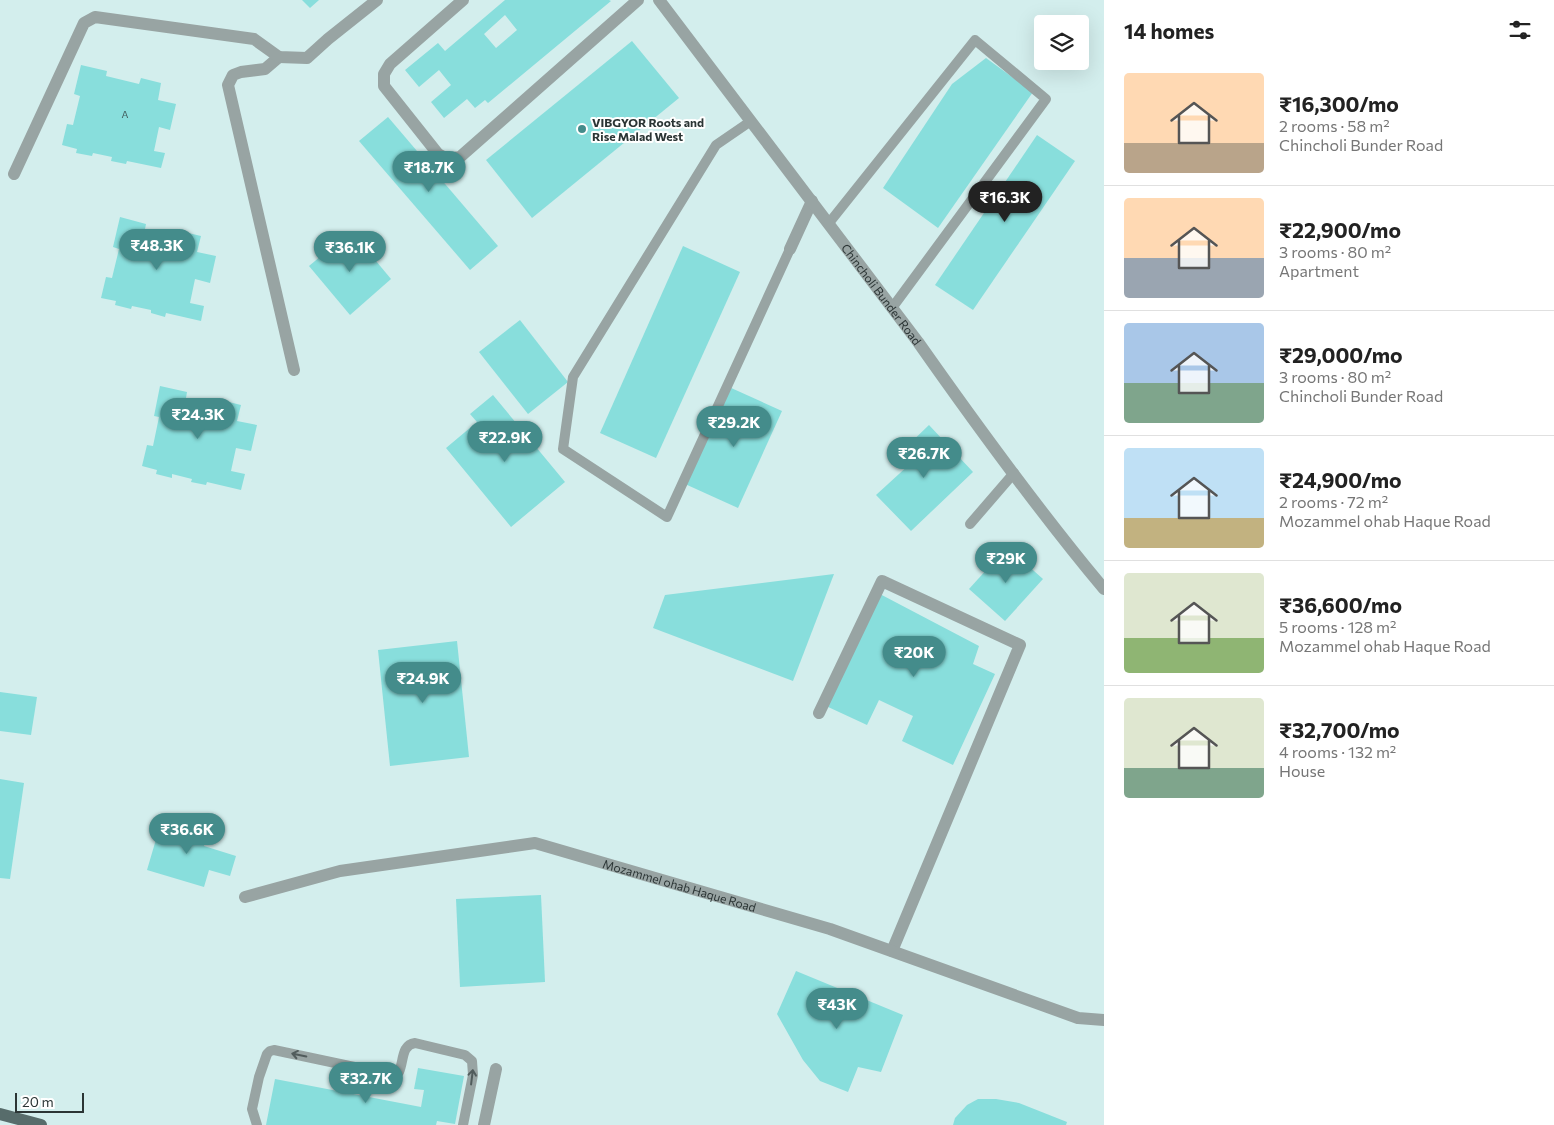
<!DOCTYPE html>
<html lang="en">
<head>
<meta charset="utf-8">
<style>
	:root { --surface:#fff; --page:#f6f6f6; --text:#222; --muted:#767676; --line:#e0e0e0; --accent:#448c8b }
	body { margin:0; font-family:Commissioner,sans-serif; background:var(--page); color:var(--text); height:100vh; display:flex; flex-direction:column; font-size:19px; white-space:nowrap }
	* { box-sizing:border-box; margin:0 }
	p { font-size:16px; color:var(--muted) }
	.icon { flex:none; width:28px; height:28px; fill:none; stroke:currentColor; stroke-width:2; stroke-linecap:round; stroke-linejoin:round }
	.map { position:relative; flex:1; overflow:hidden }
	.panel { display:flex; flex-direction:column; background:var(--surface); width:450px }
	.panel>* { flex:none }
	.controls { position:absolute; left:1034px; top:15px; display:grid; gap:10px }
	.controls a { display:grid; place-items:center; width:55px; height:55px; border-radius:5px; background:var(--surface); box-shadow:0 5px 20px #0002; font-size:25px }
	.scale { position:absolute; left:15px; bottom:12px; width:69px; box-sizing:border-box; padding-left:5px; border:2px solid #2b3535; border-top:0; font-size:14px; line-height:18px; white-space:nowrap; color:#2b3535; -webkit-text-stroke:4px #fff; paint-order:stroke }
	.price { position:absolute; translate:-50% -42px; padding:0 11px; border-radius:18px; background:var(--accent); color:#fff; font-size:16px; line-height:32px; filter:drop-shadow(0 1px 2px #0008) }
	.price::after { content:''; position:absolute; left:50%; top:30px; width:15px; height:11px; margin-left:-8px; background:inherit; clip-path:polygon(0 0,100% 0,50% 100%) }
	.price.current { background:#222; color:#fff }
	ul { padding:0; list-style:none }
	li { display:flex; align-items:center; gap:15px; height:125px; padding:0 20px }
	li+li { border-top:1px solid var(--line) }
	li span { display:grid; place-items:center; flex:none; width:140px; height:100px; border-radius:5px; color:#555 }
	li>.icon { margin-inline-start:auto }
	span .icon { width:60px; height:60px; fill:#fffc; stroke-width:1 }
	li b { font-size:21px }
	h2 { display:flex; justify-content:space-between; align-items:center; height:60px; padding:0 20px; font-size:21px }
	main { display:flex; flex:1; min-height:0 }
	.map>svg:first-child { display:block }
	.building { fill:#88dedc; fill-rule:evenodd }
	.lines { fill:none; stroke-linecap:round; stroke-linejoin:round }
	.service { stroke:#98a4a3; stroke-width:10 }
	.minor { stroke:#98a4a3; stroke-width:12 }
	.tertiary { stroke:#98a4a3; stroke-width:12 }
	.primary { stroke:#576c6b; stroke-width:12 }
	.oneway { stroke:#515c5c }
	.poi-dot { fill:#448c8b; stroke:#fff; stroke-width:2 }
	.labels { text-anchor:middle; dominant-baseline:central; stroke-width:4; stroke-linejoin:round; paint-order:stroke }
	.number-label { font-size:10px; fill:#425f5f }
	.poi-label { font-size:12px; font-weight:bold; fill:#2b3535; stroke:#fff; text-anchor:start }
	.street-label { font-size:12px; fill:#2b3535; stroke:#fff }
</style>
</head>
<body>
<main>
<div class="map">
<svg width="1104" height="1125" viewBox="0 0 1104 1125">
	<rect width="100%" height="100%" fill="#d3eeed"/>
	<g class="building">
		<path d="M302 0H319L310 8Z"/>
		<path d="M505 0H609L611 1 488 103 485 100 475 108 467 99 444 118 431 102 451 85 439 70 419 87 405 70 438 43 445 51ZM505 15 517 30 496 48 484 34Z"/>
		<path d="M632 41 679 98 532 218 486 160Z"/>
		<path d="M986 58 1033 92 938 228 883 188 952 84Z"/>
		<path d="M81 65 107 71 106 76 139 84 141 78 161 83 158 100 176 104 170 130 159 127 154 151 165 153 161 168 127 161 126 164 111 161 112 157 93 153 92 156 76 153 77 149 62 145 67 124 73 125 80 96 74 94Z"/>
		<path d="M388 117 498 246 470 270 359 141Z"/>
		<path d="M1037 135 1075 161 973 310 935 285Z"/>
		<path d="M120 217 146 224 145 229 179 237 180 231 201 236 197 252 216 256 210 283 195 279 190 303 204 306 201 321 166 313 165 317 151 313V310L132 306 131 309 115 305 116 301 101 298 106 277 112 278 119 249 113 247Z"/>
		<path d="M351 231 391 279 350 315 309 266Z"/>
		<path d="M683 246 740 272 656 458 600 433Z"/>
		<path d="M520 320 568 382 528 414 479 352Z"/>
		<path d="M160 386 187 392 186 398 219 406 221 400 241 405 237 421 257 425 251 451 236 448 231 471 245 474 241 490 207 482 206 485 191 482 192 479 172 474V478L156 474 157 470 142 466 147 445 153 446 159 417 154 416Z"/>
		<path d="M729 387 782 411 738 508 685 484Z"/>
		<path d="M493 395 565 482 511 527 446 448 477 422 470 414Z"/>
		<path d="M929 425 973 472 911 531 876 495 911 463 901 452Z"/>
		<path d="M1007 547 1043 579 1005 621 969 589Z"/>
		<path d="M834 574 793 681 653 628 665 595Z"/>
		<path d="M878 593 979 646 973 664 995 674 953 765 902 741 913 716 879 700 867 725 826 706Z"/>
		<path d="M457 641 469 757 390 766 378 650Z"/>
		<path d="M0 692 37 697 31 735 0 731Z"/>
		<path d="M0 779 24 783 10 879 0 878Z"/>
		<path d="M162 819 208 832 204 846 236 856 230 876 209 870 204 887 147 870Z"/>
		<path d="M541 895 545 982 460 987 456 899Z"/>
		<path d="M796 971 903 1015 881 1072 858 1067 848 1092 820 1081 803 1060 777 1014Z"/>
		<path d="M418 1068 464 1076 455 1124 437 1121 436 1125H266L275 1079 421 1107 424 1090 414 1089Z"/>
		<path d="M978 1099H996L1019 1103 1067 1122 1066 1125H953L955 1118 967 1105Z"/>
	</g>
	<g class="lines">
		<g class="service">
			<path d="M751 121 716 145 573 377 563 449 667 517 790 249"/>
			<path d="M829 223 975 40 1046 99 892 308"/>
			<path d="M970 524 1014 473"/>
			<path d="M257 1125 252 1109 259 1077 267 1054 270 1051 274 1050 392 1075 399 1072C404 1061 401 1045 415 1043L465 1055 472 1061 473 1075 463 1125"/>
		</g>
		<g class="minor">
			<path d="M463 0 390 64 384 74V86L438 154 447 159 460 157 638 0"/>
			<path d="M279 57 265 69 241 72 233 75 228 85 294 370"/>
			<path d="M14 174 84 23 95 17 254 39 279 57 307 58 328 39 377 0"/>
			<path d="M790 249 812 201"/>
			<path d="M819 713 882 581 1020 645 892 951"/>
			<path id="s1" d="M245 897 340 871 535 843 830 929 1078 1018 1104 1020"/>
			<path d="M484 1125 496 1069"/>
		</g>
		<path class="tertiary" id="s2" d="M659 0 918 342C977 426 1038 510 1104 589"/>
		<path class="primary" d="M0 1114 41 1125"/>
	</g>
	<defs><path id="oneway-shaft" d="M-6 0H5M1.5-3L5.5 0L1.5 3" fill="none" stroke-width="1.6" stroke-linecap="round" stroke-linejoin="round" transform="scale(1.25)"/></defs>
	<g class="oneway">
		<use href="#oneway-shaft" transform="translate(299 1055) rotate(-168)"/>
		<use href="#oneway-shaft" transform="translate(472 1077) rotate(-83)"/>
	</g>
	<circle class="poi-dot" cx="582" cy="129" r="5"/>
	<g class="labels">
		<g class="number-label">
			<text x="125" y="114">A</text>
		</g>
		<g class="poi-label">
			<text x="592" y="122">VIBGYOR Roots and<tspan x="592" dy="14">Rise Malad West</tspan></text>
		</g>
		<g class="street-label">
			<text stroke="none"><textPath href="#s2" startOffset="369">Chincholi Bunder Road</textPath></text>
			<text stroke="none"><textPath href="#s1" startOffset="446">Mozammel ohab Haque Road</textPath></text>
		</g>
	</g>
</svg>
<div class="controls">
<a><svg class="icon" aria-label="layers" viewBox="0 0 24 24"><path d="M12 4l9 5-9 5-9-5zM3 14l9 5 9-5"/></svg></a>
</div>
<div class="scale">20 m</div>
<b class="price" style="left:429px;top:193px">₹18.7K</b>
<b class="price current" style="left:1005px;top:223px">₹16.3K</b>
<b class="price" style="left:157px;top:271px">₹48.3K</b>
<b class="price" style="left:350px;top:273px">₹36.1K</b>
<b class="price" style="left:198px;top:440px">₹24.3K</b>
<b class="price" style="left:734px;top:448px">₹29.2K</b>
<b class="price" style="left:505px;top:463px">₹22.9K</b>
<b class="price" style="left:924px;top:479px">₹26.7K</b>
<b class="price" style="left:1006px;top:584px">₹29K</b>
<b class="price" style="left:914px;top:678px">₹20K</b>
<b class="price" style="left:423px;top:704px">₹24.9K</b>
<b class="price" style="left:187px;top:855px">₹36.6K</b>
<b class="price" style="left:837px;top:1030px">₹43K</b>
<b class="price" style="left:366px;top:1104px">₹32.7K</b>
</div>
<section class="panel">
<h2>14 homes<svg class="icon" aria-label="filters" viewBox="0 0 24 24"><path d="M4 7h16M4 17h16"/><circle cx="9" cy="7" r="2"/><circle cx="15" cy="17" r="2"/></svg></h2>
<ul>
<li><span style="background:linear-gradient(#ffd9b3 70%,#b9a48a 0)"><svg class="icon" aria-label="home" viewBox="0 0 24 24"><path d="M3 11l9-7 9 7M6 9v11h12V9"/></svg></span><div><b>₹16,300/mo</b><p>2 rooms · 58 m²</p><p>Chincholi Bunder Road</p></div></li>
<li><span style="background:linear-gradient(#ffd9b3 60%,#9aa5b1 0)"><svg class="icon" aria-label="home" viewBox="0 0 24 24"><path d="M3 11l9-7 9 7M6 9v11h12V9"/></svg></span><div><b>₹22,900/mo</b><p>3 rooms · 80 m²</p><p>Apartment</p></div></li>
<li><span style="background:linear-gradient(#a9c7e8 60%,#7fa58c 0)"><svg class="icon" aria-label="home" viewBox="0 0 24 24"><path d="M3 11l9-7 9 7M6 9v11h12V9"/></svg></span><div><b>₹29,000/mo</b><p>3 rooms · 80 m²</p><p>Chincholi Bunder Road</p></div></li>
<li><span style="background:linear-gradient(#bfe0f5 70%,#c2b280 0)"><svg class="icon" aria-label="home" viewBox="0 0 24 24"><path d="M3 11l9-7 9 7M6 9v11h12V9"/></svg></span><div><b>₹24,900/mo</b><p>2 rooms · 72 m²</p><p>Mozammel ohab Haque Road</p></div></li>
<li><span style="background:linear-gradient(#dfe7d0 65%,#8fb573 0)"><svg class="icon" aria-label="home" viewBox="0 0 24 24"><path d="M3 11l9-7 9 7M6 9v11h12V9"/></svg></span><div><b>₹36,600/mo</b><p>5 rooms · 128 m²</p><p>Mozammel ohab Haque Road</p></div></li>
<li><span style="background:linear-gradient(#dfe7d0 70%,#7fa58c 0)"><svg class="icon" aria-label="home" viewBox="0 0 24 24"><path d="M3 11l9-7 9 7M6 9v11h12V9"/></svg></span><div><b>₹32,700/mo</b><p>4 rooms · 132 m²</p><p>House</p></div></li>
</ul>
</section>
</main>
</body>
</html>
